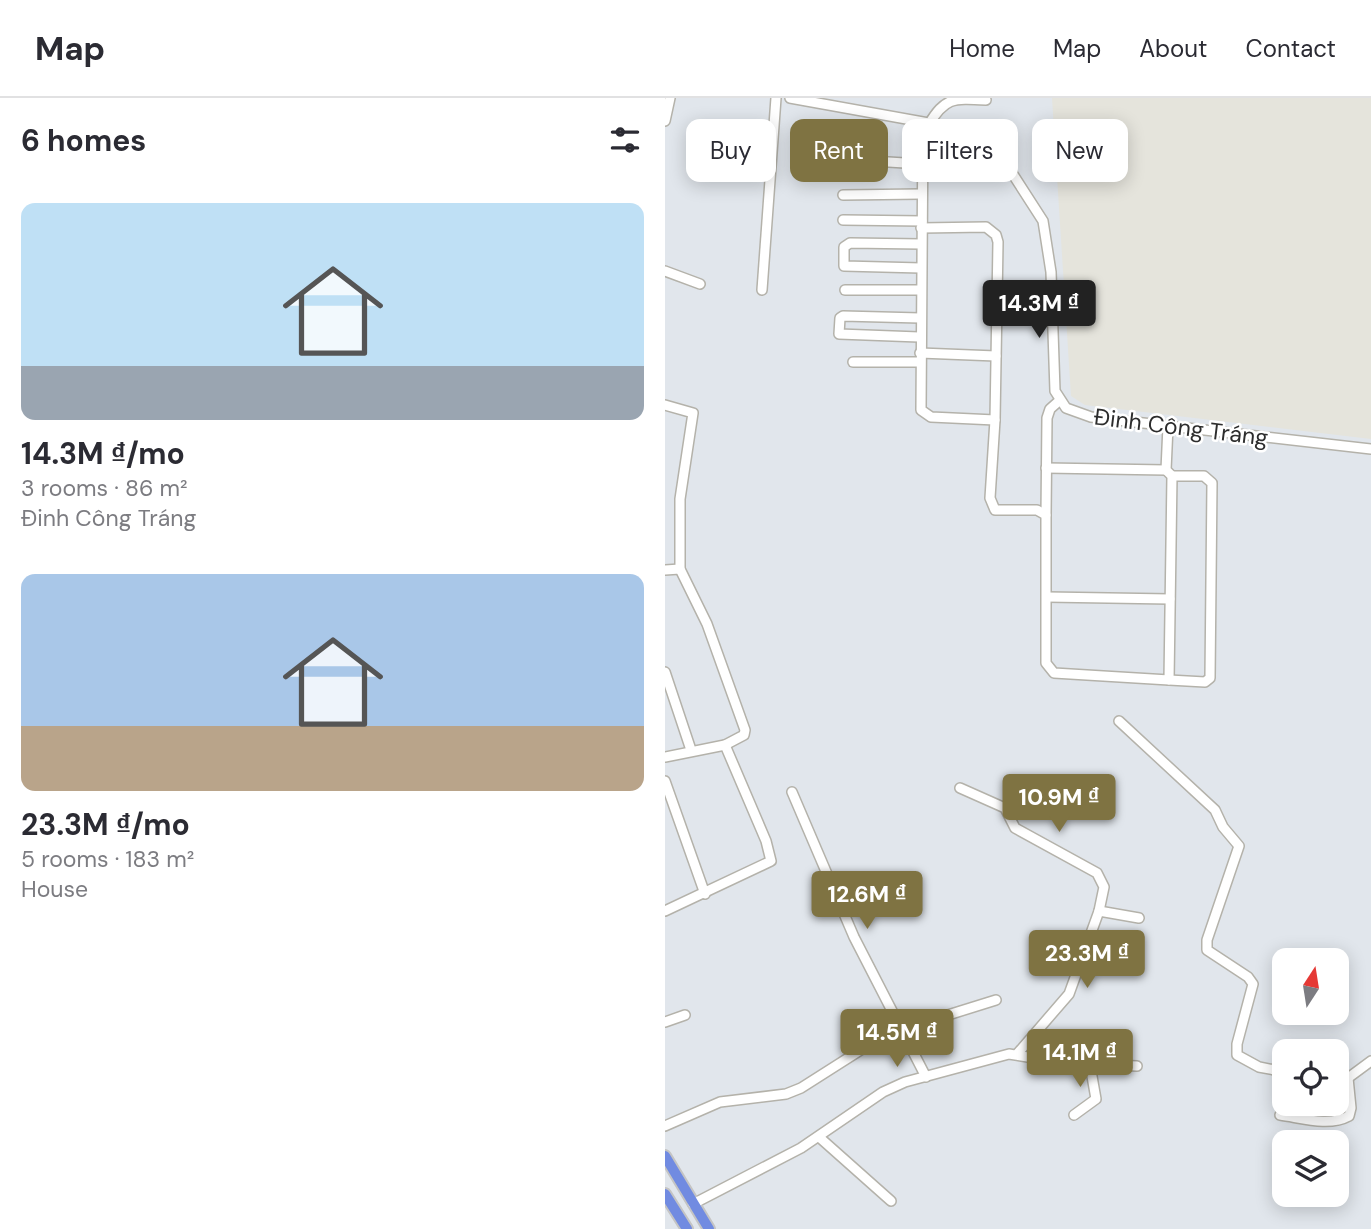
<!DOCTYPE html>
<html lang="en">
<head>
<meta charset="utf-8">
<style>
	:root { --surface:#fff; --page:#f2f2f3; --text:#2b2b33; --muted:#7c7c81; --line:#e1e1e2; --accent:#7f7342 }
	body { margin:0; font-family:"DM Sans",sans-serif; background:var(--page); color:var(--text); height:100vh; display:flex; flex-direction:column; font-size:26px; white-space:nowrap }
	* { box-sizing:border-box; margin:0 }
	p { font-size:23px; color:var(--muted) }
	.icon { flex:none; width:38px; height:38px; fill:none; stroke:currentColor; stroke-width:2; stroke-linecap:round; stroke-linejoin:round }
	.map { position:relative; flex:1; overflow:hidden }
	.drawer { display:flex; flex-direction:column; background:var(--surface); width:665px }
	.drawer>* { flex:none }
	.guide { position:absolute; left:21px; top:21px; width:579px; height:63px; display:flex; gap:14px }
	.needle { width:46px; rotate:12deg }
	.tools { position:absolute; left:607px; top:850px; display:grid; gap:14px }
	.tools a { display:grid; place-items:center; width:77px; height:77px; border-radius:14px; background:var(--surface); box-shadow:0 4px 18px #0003; font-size:35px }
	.price { position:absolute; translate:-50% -60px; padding:0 16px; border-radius:7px; background:var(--accent); color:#fff; font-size:23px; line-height:46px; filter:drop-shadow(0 2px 4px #0008) }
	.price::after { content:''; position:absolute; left:50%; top:42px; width:21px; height:16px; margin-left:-10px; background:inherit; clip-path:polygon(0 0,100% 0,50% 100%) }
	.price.on { background:#222; color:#fff }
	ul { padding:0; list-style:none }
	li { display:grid; align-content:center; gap:14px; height:371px; padding:0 21px }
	li span { display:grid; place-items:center; height:217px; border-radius:14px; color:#555 }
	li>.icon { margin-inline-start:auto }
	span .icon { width:126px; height:126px; fill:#fffc; stroke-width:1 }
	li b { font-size:30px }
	h2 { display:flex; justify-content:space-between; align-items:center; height:84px; padding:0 21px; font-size:30px }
	.tag { padding:0 24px; border-radius:14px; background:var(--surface); box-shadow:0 4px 18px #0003; font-size:24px; line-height:63px }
	.tag.on { background:var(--accent); color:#fff }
	header { display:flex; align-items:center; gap:42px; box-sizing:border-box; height:98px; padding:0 35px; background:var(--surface); border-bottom:2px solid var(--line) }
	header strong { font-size:33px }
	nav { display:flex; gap:38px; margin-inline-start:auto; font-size:24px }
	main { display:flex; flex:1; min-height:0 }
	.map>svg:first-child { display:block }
	.airport { fill:#e5e4dc }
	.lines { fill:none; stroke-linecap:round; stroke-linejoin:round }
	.minor-casing { stroke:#b4b2aa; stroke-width:12 }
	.major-casing { stroke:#c4c4c4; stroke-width:14 }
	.minor { stroke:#fff; stroke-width:9 }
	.major { stroke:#718be1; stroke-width:10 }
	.labels { text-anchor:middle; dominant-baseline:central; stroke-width:5; stroke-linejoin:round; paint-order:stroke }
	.street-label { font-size:23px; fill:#2d2d2d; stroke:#fff }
</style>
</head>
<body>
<header>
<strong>Map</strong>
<nav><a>Home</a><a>Map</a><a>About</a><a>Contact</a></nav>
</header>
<main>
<section class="drawer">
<h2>6 homes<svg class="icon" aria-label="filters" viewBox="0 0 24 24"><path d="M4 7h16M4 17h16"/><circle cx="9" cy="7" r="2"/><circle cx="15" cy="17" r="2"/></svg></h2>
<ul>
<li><span style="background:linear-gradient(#bfe0f5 75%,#9aa5b1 0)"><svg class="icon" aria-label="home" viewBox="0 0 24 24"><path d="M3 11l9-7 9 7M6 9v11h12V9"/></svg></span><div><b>14.3M ₫/mo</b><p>3 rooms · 86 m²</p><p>Đinh Công Tráng</p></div></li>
<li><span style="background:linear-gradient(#a9c7e8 70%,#b9a48a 0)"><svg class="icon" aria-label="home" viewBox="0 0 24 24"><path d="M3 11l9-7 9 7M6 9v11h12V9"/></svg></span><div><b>23.3M ₫/mo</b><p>5 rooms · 183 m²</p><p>House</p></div></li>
</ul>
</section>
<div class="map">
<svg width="706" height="1131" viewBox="0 0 706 1131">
	<rect width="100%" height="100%" fill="#e1e6ec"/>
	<path class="airport" d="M387 0H706V341L420 307 406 298Z"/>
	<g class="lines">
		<g class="minor-casing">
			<g id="minor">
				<path d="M125 0 308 33 320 37 331 50 378 123 386 174 390 293 401 310 426 319 706 351"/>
				<path d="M0 23 5 0"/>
				<path d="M258 25 256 312 266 319 330 322"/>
				<path d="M264 26C280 0 287 0 321 2"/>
				<path d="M191 62 256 66"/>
				<path d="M178 97 256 96"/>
				<path d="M178 122 257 123"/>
				<path d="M256 130 321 129 331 137 333 144 330 322 325 400 330 412H372L381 417V565L389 575 504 582 507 378 501 372 503 328"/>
				<path d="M256 170 179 168V149L185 145 256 146"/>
				<path d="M0 173 35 186"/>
				<path d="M97 192 111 0"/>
				<path d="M180 192H255"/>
				<path d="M254 239 174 236 175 220 178 218 255 220"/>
				<path d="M255 255 331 258"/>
				<path d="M188 264H255"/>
				<path d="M0 307 28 315 15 401V471L42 526 80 632 79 637 60 647 0 659"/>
				<path d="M381 370 501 372"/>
				<path d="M381 417 382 320 385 311 394 303"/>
				<path d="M0 472 15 471"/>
				<path d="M382 499 505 501"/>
				<path d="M0 574 26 652"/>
				<path d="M504 582 540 584 545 580 547 385 539 378H507"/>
				<path d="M454 623 550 712 558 729 574 748 542 842V852L583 879 588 886 572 946V957L594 969 620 974"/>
				<path d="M0 683 40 796"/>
				<path d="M295 690 340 710 350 730 432 775 439 789 434 813"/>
				<path d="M127 694 189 839 261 979"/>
				<path d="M0 813 106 763 101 743 60 647"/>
				<path d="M0 924 20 917"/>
				<path d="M238 931 331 902"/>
				<path d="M353 955 404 896 434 813 474 820"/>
				<path d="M672 980H683L706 963"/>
				<path d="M409 1017 431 1001 425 967"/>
				<path d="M615 1017C637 1020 664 1029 684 1018L686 1010 683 980"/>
				<path d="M0 1028 55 1004 121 996 136 990 235 927"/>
				<path d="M154 1039 226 1103"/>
				<path d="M28 1106 136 1050 218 994 240 984 344 956 400 965 472 968"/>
			</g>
		</g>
		<g class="major-casing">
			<g id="major">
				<path d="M0 1058 44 1131"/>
				<path d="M0 1096 22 1131"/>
			</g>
		</g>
		<use href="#minor" class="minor"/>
		<use href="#major" class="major"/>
	</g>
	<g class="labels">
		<g class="street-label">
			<text transform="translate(516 329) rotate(7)">Đinh Công Tráng</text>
		</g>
	</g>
</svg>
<div class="tools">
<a><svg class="needle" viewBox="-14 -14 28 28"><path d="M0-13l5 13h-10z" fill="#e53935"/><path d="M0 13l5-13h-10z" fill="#7c7c81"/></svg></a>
<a><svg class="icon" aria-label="locate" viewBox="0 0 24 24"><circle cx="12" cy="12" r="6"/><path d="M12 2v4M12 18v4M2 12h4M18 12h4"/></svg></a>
<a><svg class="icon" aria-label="layers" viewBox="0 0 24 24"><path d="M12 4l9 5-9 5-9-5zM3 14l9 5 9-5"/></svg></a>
</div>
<b class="price on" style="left:374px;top:242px">14.3M ₫</b>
<b class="price" style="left:394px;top:736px">10.9M ₫</b>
<b class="price" style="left:202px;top:833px">12.6M ₫</b>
<b class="price" style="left:422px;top:892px">23.3M ₫</b>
<b class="price" style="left:232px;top:971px">14.5M ₫</b>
<b class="price" style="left:415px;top:991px">14.1M ₫</b>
<div class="guide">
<a class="tag">Buy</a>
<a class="tag on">Rent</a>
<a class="tag">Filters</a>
<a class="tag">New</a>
</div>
</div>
</main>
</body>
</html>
